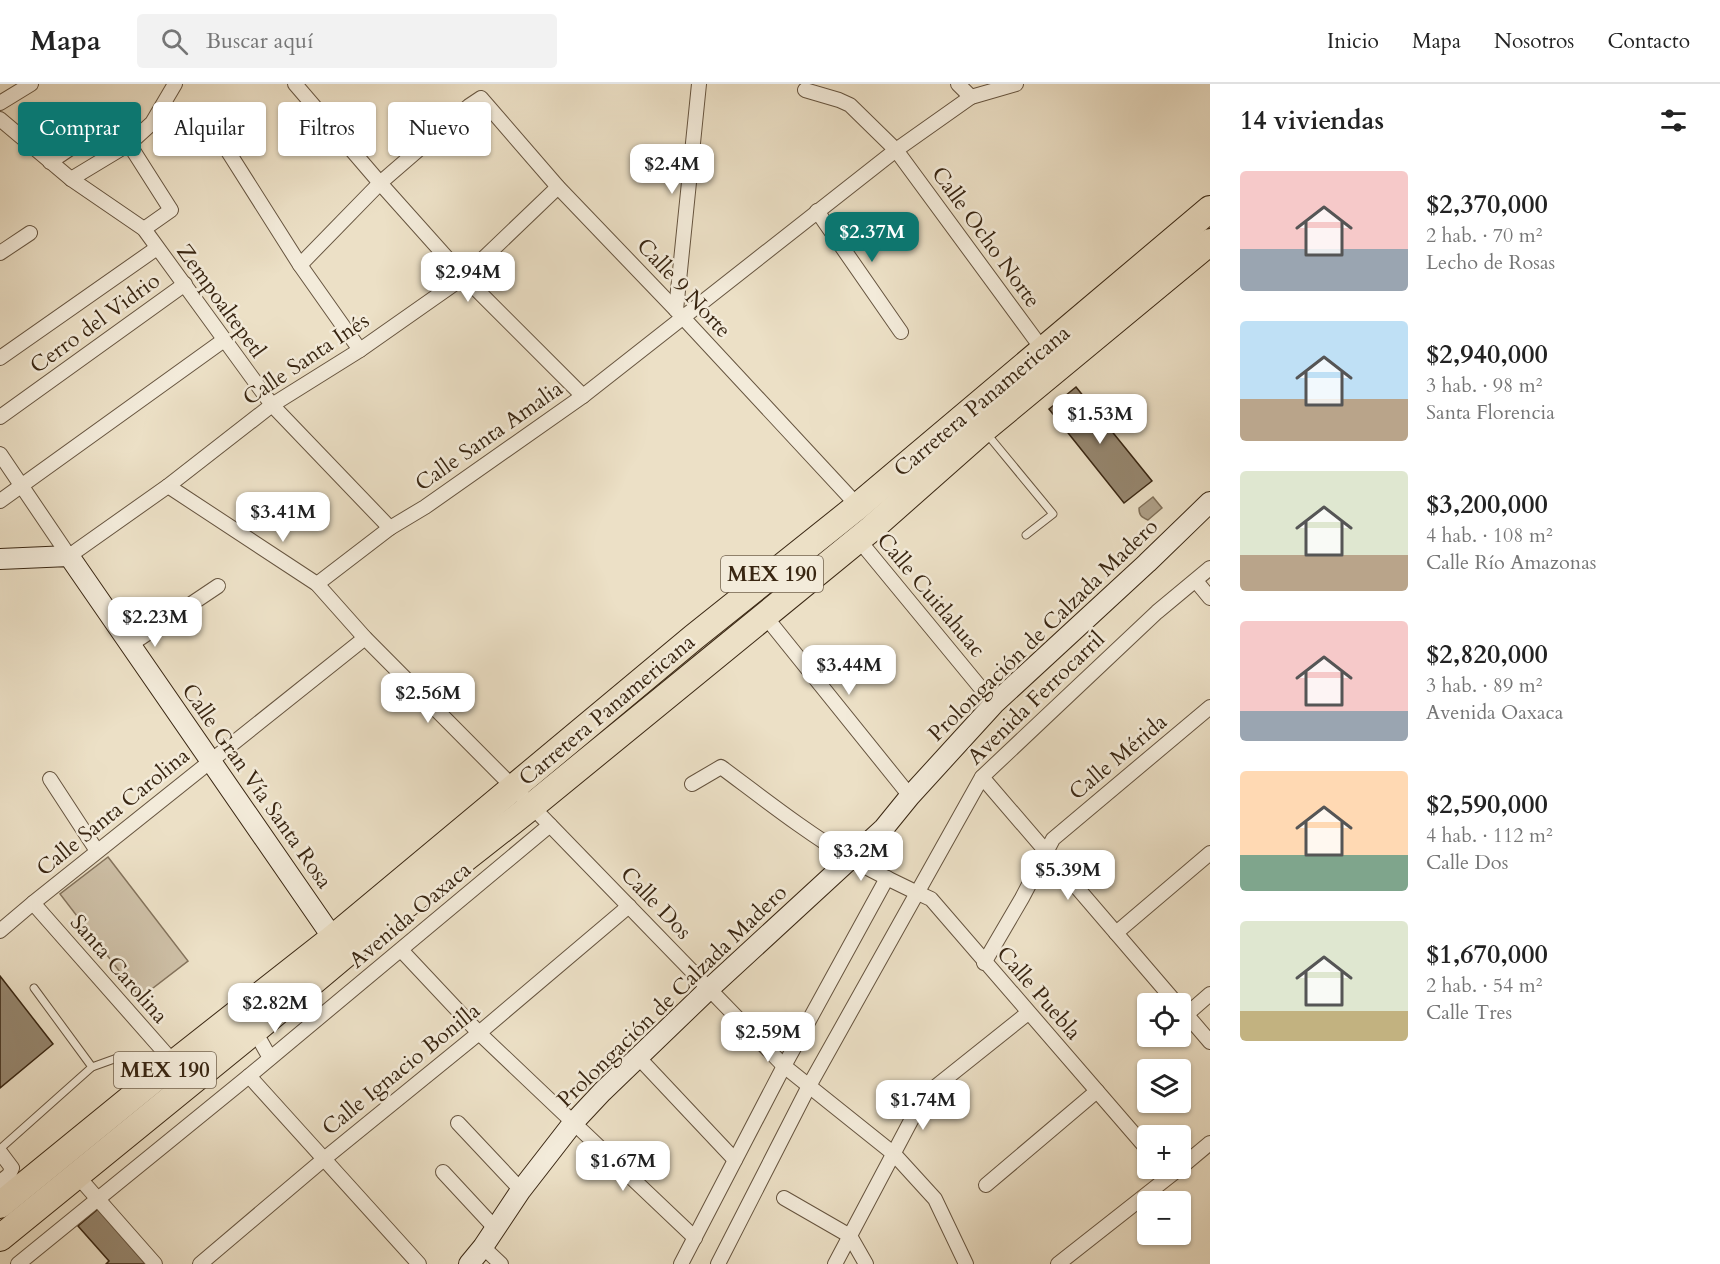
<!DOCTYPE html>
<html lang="es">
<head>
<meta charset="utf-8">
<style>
	:root { --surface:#fff; --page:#f2f2f2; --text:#222; --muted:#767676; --line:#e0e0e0; --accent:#0f766e }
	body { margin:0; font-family:Cardo,serif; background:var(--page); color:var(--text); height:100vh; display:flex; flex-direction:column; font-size:22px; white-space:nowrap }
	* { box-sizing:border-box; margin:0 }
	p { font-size:20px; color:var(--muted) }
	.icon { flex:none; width:33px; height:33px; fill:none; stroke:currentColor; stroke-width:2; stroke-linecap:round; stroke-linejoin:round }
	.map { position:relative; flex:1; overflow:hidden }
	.side { display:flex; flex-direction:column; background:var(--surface); width:510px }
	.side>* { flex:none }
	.hud { position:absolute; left:18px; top:18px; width:570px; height:54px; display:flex; gap:12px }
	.fabs { position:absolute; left:1137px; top:909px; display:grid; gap:12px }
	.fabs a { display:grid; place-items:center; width:54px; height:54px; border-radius:6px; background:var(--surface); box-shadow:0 2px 4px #0004; font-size:30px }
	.price { position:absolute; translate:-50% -51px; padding:0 14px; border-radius:12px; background:#fff; color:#222; font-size:20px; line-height:39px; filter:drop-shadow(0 2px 3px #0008) }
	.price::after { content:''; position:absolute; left:50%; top:36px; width:18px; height:14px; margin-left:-9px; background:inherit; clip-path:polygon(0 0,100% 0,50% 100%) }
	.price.selected { background:var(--accent); color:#fff }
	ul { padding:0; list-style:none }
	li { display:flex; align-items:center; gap:18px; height:150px; padding:0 30px }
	li span { display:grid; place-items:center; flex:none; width:168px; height:120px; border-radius:6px; color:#555 }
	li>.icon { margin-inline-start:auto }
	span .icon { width:72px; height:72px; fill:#fffc; stroke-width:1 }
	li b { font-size:26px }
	h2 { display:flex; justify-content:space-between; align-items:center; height:72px; padding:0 30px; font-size:26px }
	.tag { padding:0 21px; border-radius:6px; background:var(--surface); box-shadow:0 2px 4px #0004; font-size:21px; line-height:54px }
	.tag.selected { background:var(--accent); color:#fff }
	header { display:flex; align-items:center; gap:36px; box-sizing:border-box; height:84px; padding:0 30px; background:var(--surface); border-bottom:2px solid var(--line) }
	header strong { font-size:28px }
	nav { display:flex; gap:33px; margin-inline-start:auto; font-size:21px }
	.search { width:420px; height:54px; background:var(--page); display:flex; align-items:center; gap:15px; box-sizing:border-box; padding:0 21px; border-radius:6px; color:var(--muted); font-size:22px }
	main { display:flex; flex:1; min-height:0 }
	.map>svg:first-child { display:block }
	.green { fill:#cec0a7; stroke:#84735c; stroke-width:1.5 }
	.water { fill:#afa189; stroke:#807059; stroke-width:1.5 }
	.building { fill:#968770; stroke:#392612; stroke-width:1.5 }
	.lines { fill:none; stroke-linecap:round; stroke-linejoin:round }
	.lane-casing { stroke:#66543f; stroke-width:9 }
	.street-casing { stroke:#66543f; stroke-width:16 }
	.secondary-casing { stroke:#392612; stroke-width:22 }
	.highway-casing { stroke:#392612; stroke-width:28 }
	.lane { stroke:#f3ebda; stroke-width:7 }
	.street { stroke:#f3ebda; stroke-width:14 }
	.secondary { stroke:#f3ebda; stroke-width:20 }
	.highway { stroke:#ece0c6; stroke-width:26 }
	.labels { text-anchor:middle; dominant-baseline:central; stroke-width:5; stroke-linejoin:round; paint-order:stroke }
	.shield { fill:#f3ebda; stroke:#71614e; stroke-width:1.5 }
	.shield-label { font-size:21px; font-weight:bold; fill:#392612 }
	.street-label { font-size:22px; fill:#392612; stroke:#f3ebda }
</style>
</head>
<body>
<header>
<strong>Mapa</strong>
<div class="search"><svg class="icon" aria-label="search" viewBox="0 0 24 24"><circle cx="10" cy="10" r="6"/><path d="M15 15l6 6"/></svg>Buscar aquí</div>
<nav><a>Inicio</a><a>Mapa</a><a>Nosotros</a><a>Contacto</a></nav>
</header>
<main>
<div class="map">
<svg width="1210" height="1180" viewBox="0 0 1210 1180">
	<rect width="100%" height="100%" fill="#ece0c6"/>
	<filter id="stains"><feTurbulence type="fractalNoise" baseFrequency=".00333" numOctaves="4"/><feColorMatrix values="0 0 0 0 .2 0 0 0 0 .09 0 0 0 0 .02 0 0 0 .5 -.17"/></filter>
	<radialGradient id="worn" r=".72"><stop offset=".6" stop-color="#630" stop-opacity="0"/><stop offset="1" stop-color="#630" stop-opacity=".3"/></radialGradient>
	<path class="green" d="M108 773 188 877 140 914 60 810Z"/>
	<path class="water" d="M1153 413 1162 424 1148 436C1141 433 1139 431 1139 424Z"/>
	<g class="building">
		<path d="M1076 303 1152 397 1124 419 1049 325Z"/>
		<path d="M0 892 53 960 0 1004Z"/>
		<path d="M98 1125 146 1180H106L109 1177 78 1142Z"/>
	</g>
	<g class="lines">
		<g class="lane-casing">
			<g id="lane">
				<path d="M987 350 1053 430 1026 451"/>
				<path d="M34 904 92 983"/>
				<path d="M0 1065 92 983 117 974 149 993"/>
			</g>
		</g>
		<g class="street-casing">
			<g id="street">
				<path d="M295 0 380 99 464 193 583 312"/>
				<path d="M958 0 971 13"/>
				<path d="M805 6 839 16 850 21 896 66 1043 266"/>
				<path d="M0 19 31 0"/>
				<path d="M0 35 71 95 144 145 272 321 390 444"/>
				<path d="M129 60 171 126 144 145"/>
				<path d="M224 61 300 181 360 266"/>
				<path d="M50 78 120 31"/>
				<path d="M71 95 129 60 152 39 175 0"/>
				<path d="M817 127 901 248"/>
				<path d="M0 169 30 149"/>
				<path d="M300 181 380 99 469 22 481 14 558 103 676 226 858 422"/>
				<path d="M676 226 699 0"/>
				<path d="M0 274 157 164"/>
				<path d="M0 333 185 200"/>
				<path d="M0 370 69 472 168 402 272 321 360 266 464 193 558 103"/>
				<path d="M168 402 317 500 365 554 514 704 784 982 894 1070 935 1115 966 1180"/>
				<path d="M0 417 224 256"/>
				<path d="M858 455 994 620"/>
				<path d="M1196 497 1210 514"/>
				<path d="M317 500 390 444 425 423 583 312 896 66 971 13 1016 0"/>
				<path d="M765 532 910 712"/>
				<path d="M130 561 218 502"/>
				<path d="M982 693 1177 920"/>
				<path d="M50 695 97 767"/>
				<path d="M692 700 721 683C764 715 807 749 853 776 878 790 904 803 931 815L1148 1066"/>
				<path d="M33 819 174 979"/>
				<path d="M0 847 33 819 365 554"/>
				<path d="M1116 849 1210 769"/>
				<path d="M401 866 479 949 695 1154"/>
				<path d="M984 879 1022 814 1053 755 1210 623"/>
				<path d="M1180 923 1210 958"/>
				<path d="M1187 930 1210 910"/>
				<path d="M254 947 261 958 270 974"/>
				<path d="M638 973 735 1076"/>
				<path d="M249 992 419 1180"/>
				<path d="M458 1039 521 1106"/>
				<path d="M0 1068 12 1084 9 1091 0 1098"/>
				<path d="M1180 1084 1210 1059"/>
				<path d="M74 1088 155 1180"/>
				<path d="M443 1088 495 1144"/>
				<path d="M986 1101 1097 1007"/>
				<path d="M784 1114 850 1152 866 1180"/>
				<path d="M483 1163 501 1180"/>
				<path d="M18 1180 249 992 550 741"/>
				<path d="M200 1180 324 1075 479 949 629 822"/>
				<path d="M681 1180 784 982 887 794"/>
				<path d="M718 1180 809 1002 982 693 1157 528 1210 484"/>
				<path d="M835 1180 924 1012 1028 929"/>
				<path d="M1058 1180 1180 1084"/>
			</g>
		</g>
		<g class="secondary-casing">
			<g id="secondary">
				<path d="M0 475 69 472 333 854"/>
				<path d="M469 1180 483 1163 521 1106 573 1039 602 1008 709 905 884 744 910 712 994 620 1147 479 1210 418"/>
			</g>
		</g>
		<g class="highway-casing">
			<g id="highway">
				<path d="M0 1121 174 979 333 854 694 553 858 422 1210 125"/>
				<path d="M0 1154 254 947 378 843 532 722 871 445 983 346 1210 158"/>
			</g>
		</g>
		<use href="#lane" class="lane"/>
		<use href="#street" class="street"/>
		<use href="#secondary" class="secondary"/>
		<use href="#highway" class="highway"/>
	</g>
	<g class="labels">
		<g class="shield">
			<rect x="721" y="472" width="102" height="36" rx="4.5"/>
			<rect x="114" y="968" width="102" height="36" rx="4.5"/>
		</g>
		<g class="shield-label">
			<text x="772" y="490">MEX 190</text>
			<text x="165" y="986">MEX 190</text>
		</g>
		<g class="street-label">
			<text transform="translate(986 153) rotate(54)">Calle Ocho Norte</text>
			<text transform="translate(684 204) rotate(47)">Calle 9 Norte</text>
			<text transform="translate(221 217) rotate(54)">Zempoaltepetl</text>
			<text transform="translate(95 239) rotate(-36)">Cerro del Vidrio</text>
			<text transform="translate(306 275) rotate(-34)">Calle Santa Inés</text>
			<text transform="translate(982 317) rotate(-40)">Carretera Panamericana</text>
			<text transform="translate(489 352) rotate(-35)">Calle Santa Amalia</text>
			<text transform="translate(931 511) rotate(50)">Calle Cuitlahuac</text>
			<text transform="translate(1043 546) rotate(-44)">Prolongación de Calzada Madero</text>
			<text transform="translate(1036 614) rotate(-44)">Avenida Ferrocarril</text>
			<text transform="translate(607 626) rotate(-40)">Carretera Panamericana</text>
			<text transform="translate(1118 673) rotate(-40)">Calle Mérida</text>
			<text transform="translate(257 702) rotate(55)">Calle Gran Vía Santa Rosa</text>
			<text transform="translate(113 728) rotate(-39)">Calle Santa Carolina</text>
			<text transform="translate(656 819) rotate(46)">Calle Dos</text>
			<text transform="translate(410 831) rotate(-40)">Avenida Oaxaca</text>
			<text transform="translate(119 885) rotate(49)">Santa Carolina</text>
			<text transform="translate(1039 909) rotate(49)">Calle Puebla</text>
			<text transform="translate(672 912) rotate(-44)">Prolongación de Calzada Madero</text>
			<text transform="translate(401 985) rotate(-39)">Calle Ignacio Bonilla</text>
		</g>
	</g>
	<rect width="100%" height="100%" filter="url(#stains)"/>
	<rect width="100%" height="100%" fill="url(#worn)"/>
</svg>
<div class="fabs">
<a><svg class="icon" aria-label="locate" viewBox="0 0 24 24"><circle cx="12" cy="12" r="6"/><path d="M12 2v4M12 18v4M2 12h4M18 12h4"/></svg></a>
<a><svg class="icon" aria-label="layers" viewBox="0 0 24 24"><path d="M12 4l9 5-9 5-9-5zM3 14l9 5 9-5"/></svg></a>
<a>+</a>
<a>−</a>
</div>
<b class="price" style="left:672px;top:111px">$2.4M</b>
<b class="price selected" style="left:872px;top:179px">$2.37M</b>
<b class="price" style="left:468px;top:219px">$2.94M</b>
<b class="price" style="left:1100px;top:361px">$1.53M</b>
<b class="price" style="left:283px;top:459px">$3.41M</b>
<b class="price" style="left:155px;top:564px">$2.23M</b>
<b class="price" style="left:849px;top:612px">$3.44M</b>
<b class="price" style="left:428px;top:640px">$2.56M</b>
<b class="price" style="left:861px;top:798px">$3.2M</b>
<b class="price" style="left:1068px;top:817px">$5.39M</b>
<b class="price" style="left:275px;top:950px">$2.82M</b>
<b class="price" style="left:768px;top:979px">$2.59M</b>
<b class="price" style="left:923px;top:1047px">$1.74M</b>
<b class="price" style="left:623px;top:1108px">$1.67M</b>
<div class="hud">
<a class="tag selected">Comprar</a>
<a class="tag">Alquilar</a>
<a class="tag">Filtros</a>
<a class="tag">Nuevo</a>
</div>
</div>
<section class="side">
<h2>14 viviendas<svg class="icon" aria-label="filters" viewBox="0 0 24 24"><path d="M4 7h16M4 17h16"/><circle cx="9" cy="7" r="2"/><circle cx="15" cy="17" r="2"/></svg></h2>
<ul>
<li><span style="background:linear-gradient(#f6c9c9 65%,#9aa5b1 0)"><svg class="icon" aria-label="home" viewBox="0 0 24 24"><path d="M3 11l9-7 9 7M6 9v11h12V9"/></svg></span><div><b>$2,370,000</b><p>2 hab. · 70 m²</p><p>Lecho de Rosas</p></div></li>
<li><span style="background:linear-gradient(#bfe0f5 65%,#b9a48a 0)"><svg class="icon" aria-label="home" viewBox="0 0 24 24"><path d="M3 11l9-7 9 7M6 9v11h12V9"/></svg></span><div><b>$2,940,000</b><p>3 hab. · 98 m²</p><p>Santa Florencia</p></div></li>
<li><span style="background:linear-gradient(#dfe7d0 70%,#b9a48a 0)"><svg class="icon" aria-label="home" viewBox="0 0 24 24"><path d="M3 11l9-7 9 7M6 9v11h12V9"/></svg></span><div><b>$3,200,000</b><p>4 hab. · 108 m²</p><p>Calle Río Amazonas</p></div></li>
<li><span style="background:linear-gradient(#f6c9c9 75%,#9aa5b1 0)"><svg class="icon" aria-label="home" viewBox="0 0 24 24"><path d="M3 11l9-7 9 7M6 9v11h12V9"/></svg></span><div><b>$2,820,000</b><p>3 hab. · 89 m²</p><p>Avenida Oaxaca</p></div></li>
<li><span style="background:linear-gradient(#ffd9b3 70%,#7fa58c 0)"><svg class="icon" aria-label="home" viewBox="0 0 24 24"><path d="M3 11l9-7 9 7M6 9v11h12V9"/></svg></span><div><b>$2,590,000</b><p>4 hab. · 112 m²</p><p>Calle Dos</p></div></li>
<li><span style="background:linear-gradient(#dfe7d0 75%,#c2b280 0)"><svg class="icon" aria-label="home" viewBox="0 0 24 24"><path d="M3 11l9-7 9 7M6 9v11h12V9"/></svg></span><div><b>$1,670,000</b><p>2 hab. · 54 m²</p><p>Calle Tres</p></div></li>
</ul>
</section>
</main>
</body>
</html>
